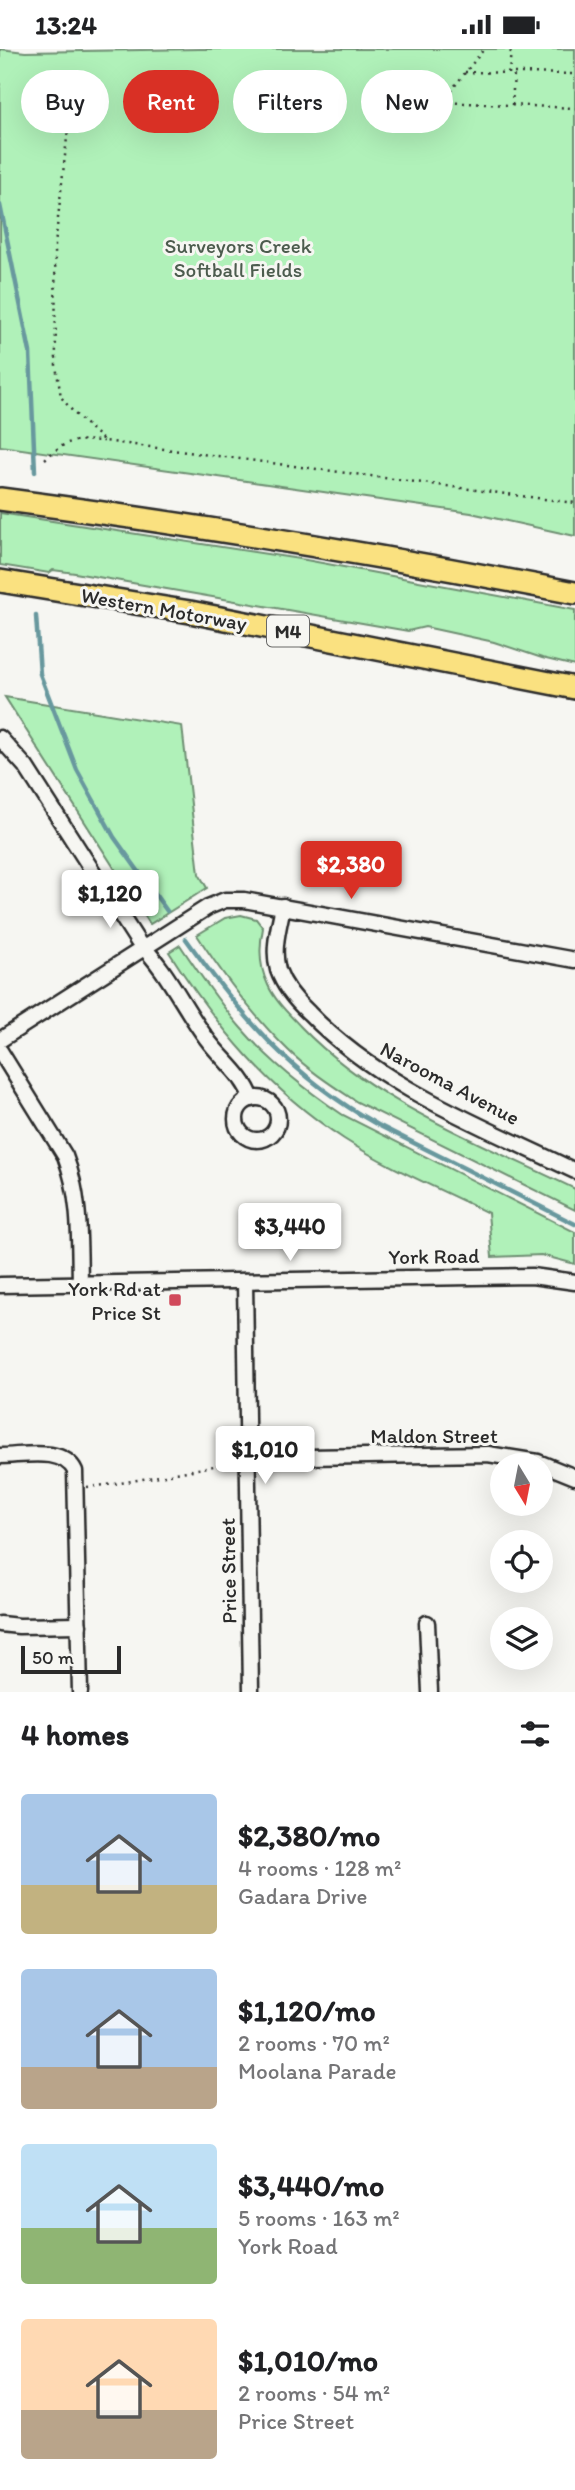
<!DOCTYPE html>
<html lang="en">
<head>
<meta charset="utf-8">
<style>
	:root { --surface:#fff; --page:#f6f6f6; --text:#202124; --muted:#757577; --accent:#d93025 }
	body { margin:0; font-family:Itim,sans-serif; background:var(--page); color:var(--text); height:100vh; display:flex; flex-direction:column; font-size:26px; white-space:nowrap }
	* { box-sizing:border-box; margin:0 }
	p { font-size:23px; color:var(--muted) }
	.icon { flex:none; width:38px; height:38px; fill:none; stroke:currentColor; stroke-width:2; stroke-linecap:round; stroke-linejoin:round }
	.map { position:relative; height:1643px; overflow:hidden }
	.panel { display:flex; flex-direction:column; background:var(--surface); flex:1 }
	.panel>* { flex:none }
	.banner { position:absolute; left:21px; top:21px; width:534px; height:63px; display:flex; gap:14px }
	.needle { width:46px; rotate:170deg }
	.controls { position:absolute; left:490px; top:1404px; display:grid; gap:14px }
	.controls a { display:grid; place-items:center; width:63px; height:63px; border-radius:50%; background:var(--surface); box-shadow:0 7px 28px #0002; font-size:35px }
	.scale { position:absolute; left:21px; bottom:18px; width:100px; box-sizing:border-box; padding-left:7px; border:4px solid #2b2b2b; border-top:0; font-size:19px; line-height:24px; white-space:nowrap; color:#2b2b2b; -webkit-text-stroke:5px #f6f6f2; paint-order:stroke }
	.price { position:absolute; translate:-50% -60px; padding:0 16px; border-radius:7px; background:#fff; color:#222; font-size:23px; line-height:46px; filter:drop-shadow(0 2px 4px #0008) }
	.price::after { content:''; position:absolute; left:50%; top:42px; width:21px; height:16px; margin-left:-10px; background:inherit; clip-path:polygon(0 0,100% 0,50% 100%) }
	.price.active { background:var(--accent); color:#fff }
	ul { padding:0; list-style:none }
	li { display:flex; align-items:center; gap:21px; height:175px; padding:0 21px }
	li span { display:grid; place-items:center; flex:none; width:196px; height:140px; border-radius:7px; color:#555 }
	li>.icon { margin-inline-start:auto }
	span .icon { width:84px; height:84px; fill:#fffc; stroke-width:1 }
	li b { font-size:30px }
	h2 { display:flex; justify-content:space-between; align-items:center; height:84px; padding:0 21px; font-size:30px }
	.tag { padding:0 24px; border-radius:32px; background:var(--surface); box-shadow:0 7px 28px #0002; font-size:24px; line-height:63px }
	.tag.active { background:var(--accent); color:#fff }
	.status { display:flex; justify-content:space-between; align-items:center; height:49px; padding:0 35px; background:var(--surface); direction:ltr }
	.status svg { height:19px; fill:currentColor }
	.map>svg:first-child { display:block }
	.green { fill:#b0f1b9; stroke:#6e8e72; stroke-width:2 }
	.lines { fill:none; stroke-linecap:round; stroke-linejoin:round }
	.stream { stroke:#67989e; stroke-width:4.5 }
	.minor-casing { stroke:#2b2b2b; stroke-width:19 }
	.highway-casing { stroke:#2b2b2b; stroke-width:26 }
	.path { stroke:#2b2b2b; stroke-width:2.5; stroke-dasharray:2 5; stroke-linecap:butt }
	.minor { stroke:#f6f6f2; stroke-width:14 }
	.highway { stroke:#fae180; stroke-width:21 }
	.poi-dot { fill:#d1495b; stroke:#f6f6f2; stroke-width:2.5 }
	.labels { text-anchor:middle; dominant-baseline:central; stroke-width:6; stroke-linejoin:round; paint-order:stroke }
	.shield { fill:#f6f6f2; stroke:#686867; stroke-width:2 }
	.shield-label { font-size:19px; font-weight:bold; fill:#2b2b2b }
	.park-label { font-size:21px; fill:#4c5c4e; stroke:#f6f6f2 }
	.street-label { font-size:21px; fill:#2b2b2b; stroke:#f6f6f2 }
	.poi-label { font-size:21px; fill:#2b2b2b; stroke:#f6f6f2; text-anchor:end }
</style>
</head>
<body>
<div class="status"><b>13:24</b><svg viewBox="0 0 49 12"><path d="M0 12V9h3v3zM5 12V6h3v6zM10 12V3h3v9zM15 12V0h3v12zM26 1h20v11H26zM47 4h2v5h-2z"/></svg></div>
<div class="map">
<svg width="575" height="1643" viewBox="0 0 575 1643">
	<rect width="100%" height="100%" fill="#f6f6f2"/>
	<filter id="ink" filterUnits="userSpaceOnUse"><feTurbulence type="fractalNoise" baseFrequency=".0143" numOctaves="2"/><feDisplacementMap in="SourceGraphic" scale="14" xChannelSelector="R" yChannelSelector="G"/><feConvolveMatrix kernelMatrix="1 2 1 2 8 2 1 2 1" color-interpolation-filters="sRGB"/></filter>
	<g filter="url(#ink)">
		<g class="green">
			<path d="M0 0 25 3 199 0H575V487L471 464 0 397Z"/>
			<path d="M0 464 306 511 575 561V617L542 609 494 593 425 578 408 582 75 524 53 521 49 524 0 516Z"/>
			<path d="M5 648 182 677 199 825 207 839 150 875Z"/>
			<path d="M241 866 256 870 263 879C259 898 259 918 268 936 275 952 289 965 301 978 375 1055 481 1094 575 1140V1161L357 1053C333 1037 308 1021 288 1001 253 967 223 926 197 886L225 869Z"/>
			<path d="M180 896C199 924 218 953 241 979 270 1013 306 1041 343 1066L575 1183V1215L541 1206 492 1208 488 1164C440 1140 389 1119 344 1090 269 1041 217 978 169 903Z"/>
		</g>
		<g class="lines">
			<g class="stream">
				<path d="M0 156 30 303 35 423"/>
				<path d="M36 567 40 625 77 721 114 788 167 862"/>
				<path d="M186 890C243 969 292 1028 378 1076L575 1175"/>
			</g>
			<g class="minor-casing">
				<g id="minor">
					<path d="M0 689 26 718 138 893C167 920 183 958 207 990 222 1011 243 1025 252 1050"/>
					<path d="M283 857C279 878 272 900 278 921 284 938 296 952 309 964 381 1039 483 1077 575 1122"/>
					<path d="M0 991 208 858 225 851H244L575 911"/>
					<path d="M0 1002 65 1107C81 1148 79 1191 80 1235"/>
					<circle cx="257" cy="1070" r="21"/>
					<path d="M245 1232 251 1643"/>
					<path d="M0 1236 532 1227 575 1233"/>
					<path d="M0 1407C23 1407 63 1397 75 1422L80 1643"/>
					<path d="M247 1409 488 1405 538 1413 575 1428"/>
					<path d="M427 1574 430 1643"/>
					<path d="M0 1575 19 1577 79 1576"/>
				</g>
			</g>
			<g class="highway-casing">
				<g id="highway">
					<path d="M0 450C193 475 384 507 575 544"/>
					<path d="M0 532 190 563 575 639"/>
				</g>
			</g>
			<g class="path">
				<path d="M66 22 71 53 55 196 56 317 61 348 74 364 104 392 575 454"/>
				<path d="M465 23 575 25"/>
				<path d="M509 25 511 0"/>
				<path d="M442 53 575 59"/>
				<path d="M442 53 484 0"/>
				<path d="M512 56 514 25"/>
				<path d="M45 410C69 389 73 391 104 392"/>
				<path d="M87 1438 115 1435 236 1413"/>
			</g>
			<use href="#minor" class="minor"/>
			<use href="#highway" class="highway"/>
		</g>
	</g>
	<rect class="poi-dot" x="168" y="1244" width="14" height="14" rx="3.5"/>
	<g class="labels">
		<rect class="shield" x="267" y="566.5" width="42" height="31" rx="5"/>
		<g class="shield-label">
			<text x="288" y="582">M4</text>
		</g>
		<g class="park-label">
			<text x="238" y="196">Surveyors Creek<tspan x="238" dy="24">Softball Fields</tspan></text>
		</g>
		<g class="street-label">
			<text transform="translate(164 560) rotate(10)">Western Motorway</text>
			<text transform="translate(450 1034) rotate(28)">Narooma Avenue</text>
			<text transform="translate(434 1207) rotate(-1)">York Road</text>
			<text x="434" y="1386">Maldon Street</text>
			<text transform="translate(228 1522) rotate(-91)">Price Street</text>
		</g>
		<g class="poi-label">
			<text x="161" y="1239">York Rd at<tspan x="161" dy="24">Price St</tspan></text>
		</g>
	</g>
</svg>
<div class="controls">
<a><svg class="needle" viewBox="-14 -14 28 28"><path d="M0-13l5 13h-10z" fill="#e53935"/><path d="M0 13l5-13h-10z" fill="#757577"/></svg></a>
<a><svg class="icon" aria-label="locate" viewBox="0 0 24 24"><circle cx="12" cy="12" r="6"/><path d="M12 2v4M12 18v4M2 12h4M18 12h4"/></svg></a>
<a><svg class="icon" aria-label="layers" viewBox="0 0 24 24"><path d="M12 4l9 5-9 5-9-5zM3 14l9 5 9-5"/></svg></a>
</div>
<div class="scale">50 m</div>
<b class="price active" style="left:351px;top:852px">$2,380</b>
<b class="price" style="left:110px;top:881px">$1,120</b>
<b class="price" style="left:290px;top:1214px">$3,440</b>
<b class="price" style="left:265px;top:1437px">$1,010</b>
<div class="banner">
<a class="tag">Buy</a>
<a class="tag active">Rent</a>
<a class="tag">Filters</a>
<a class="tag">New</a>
</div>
</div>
<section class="panel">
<h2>4 homes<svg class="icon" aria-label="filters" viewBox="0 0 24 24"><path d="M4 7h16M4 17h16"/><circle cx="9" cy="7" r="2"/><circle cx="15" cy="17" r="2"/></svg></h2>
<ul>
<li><span style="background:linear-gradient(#a9c7e8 65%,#c2b280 0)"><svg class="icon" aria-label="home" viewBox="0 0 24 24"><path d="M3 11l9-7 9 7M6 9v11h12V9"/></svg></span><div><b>$2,380/mo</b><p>4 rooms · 128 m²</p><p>Gadara Drive</p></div></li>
<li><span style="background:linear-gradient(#a9c7e8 70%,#b9a48a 0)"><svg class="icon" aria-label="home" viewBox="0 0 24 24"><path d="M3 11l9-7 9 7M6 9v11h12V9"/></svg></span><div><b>$1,120/mo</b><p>2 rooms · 70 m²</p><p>Moolana Parade</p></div></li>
<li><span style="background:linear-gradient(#bfe0f5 60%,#8fb573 0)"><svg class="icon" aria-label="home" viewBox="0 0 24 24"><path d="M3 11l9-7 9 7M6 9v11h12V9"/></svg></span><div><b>$3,440/mo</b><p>5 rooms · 163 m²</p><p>York Road</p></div></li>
<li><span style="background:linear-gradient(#ffd9b3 65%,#b9a48a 0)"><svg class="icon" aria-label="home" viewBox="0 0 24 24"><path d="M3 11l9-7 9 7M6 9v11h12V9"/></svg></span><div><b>$1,010/mo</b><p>2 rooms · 54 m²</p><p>Price Street</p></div></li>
</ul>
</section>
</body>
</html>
